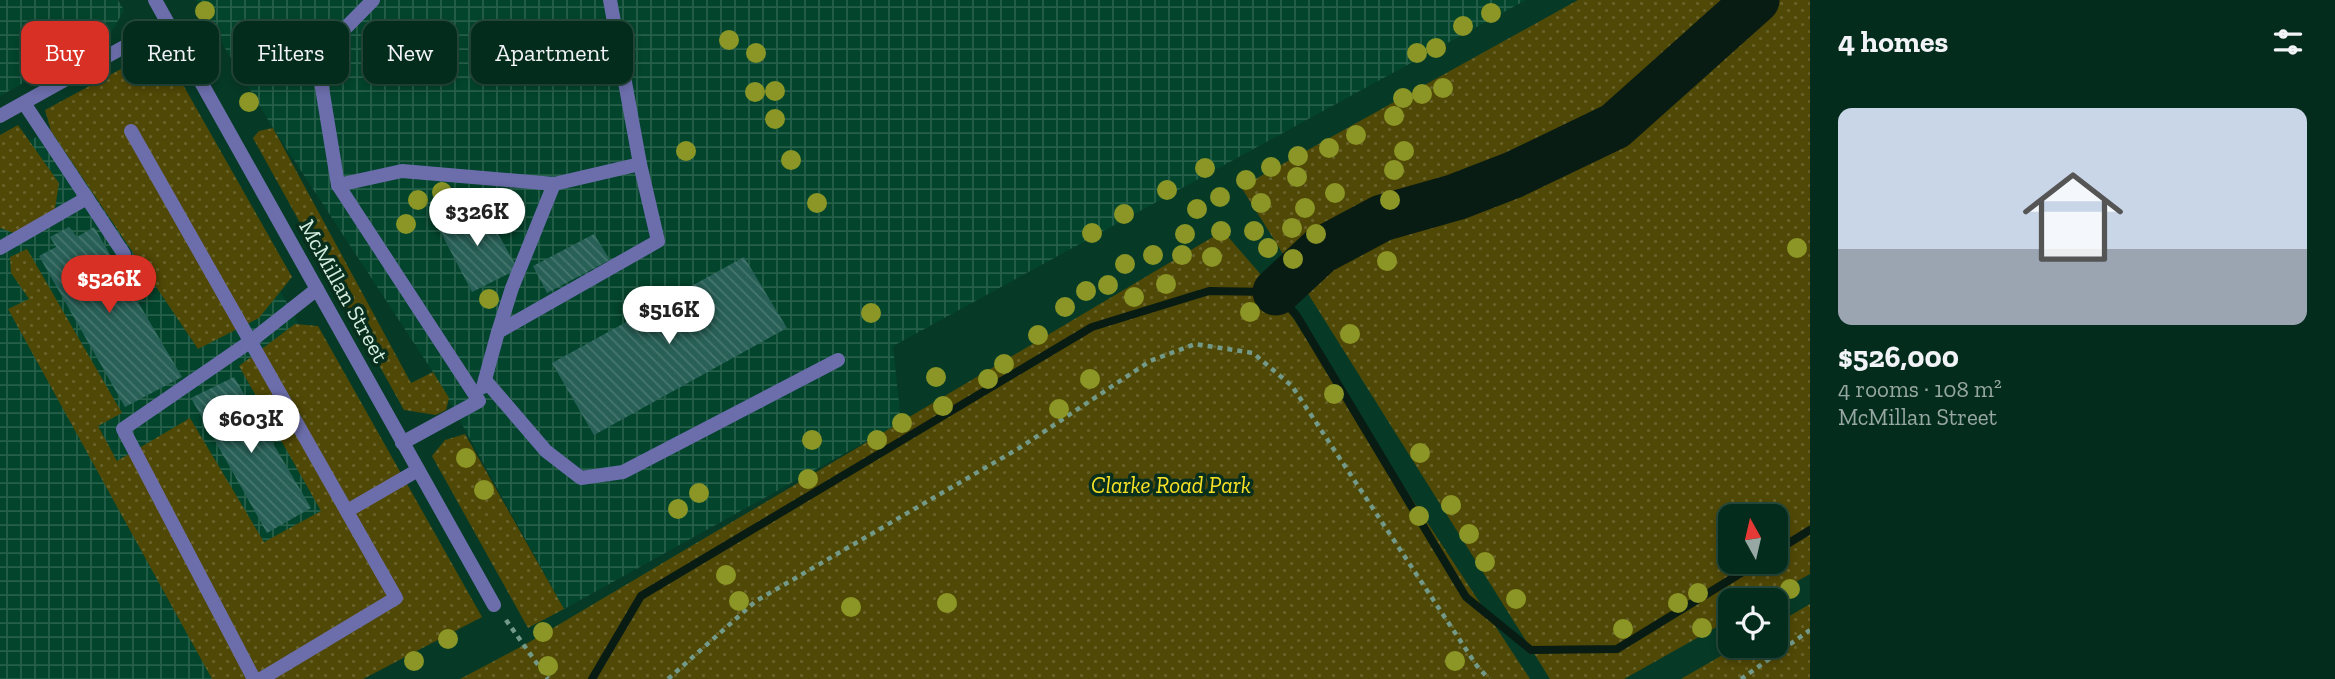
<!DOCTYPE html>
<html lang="en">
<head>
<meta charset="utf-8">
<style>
	:root { --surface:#042c1c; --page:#123829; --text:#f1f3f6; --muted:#97a7a3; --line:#25483b; --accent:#d93025 }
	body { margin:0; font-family:"Zilla Slab",serif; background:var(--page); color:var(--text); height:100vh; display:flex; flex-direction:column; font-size:26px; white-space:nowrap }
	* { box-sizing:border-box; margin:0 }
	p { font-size:23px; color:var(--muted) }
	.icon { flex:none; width:38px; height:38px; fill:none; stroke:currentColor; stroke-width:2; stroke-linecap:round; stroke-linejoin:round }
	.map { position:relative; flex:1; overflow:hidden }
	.sheet { display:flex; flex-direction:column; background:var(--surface); width:525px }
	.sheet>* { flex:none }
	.guide { position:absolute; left:21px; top:21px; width:665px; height:63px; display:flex; gap:14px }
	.needle { width:46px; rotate:352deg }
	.controls { position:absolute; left:1718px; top:504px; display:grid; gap:14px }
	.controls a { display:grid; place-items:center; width:70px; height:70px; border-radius:14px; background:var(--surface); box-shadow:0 4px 10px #0003,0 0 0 2px var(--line); font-size:35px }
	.price { position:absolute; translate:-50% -60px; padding:0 16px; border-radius:24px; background:#fff; color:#222; font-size:23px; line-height:46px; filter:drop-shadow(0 2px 4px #0008) }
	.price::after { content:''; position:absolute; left:50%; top:42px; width:21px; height:16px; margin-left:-10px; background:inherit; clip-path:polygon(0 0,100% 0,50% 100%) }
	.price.selected { background:var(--accent); color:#fff }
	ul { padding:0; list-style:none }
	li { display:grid; align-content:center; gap:14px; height:371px; padding:0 28px }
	li span { display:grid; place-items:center; height:217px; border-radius:14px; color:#555 }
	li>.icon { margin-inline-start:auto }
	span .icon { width:126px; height:126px; fill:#fffc; stroke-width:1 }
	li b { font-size:30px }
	h2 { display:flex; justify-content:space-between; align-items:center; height:84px; padding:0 28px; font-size:30px }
	.tag { padding:0 24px; border-radius:14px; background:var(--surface); box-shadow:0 4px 10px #0003,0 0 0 2px var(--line); font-size:24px; line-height:63px }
	.tag.selected { background:var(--accent); color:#fff }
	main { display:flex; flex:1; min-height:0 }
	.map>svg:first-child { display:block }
	.industrial { fill:url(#industrial-grid) }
	.grass { fill:url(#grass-dots); fill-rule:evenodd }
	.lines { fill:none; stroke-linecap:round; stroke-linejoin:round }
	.stream { stroke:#091c13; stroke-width:8 }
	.river { stroke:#091c13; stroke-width:47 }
	.building { fill:url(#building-back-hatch) }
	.path { stroke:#739988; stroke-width:4.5; stroke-dasharray:5 5; stroke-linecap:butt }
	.lane { stroke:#6c6eac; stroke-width:14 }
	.street { stroke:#6c6eac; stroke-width:14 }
	.tree { fill:#8b9626 }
	.labels { text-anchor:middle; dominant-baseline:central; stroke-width:7; stroke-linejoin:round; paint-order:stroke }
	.street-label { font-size:23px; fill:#d4ede0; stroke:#082e1e }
	.park-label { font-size:23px; font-style:italic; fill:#f8e226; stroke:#082e1e }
</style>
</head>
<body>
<main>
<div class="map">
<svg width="1810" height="679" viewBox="0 0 1810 679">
	<defs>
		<pattern id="industrial-grid" width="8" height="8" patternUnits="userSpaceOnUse" patternTransform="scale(1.75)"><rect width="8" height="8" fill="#02442c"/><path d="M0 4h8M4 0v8" fill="none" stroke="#265f4a"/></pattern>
		<pattern id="grass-dots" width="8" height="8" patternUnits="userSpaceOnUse" patternTransform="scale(1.75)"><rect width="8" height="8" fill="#504806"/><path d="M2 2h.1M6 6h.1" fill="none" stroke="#68632a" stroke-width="1.8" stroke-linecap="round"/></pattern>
		<pattern id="building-back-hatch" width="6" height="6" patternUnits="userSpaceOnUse" patternTransform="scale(1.75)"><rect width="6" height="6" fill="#286057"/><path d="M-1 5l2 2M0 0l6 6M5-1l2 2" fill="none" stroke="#46776f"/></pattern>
	</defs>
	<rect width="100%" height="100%" fill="#063a26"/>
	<g class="industrial">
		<path d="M0 0H118L124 10 111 33 0 96Z"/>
		<path d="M196 0H1526L893 346 901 422 564 609 433 372 273 128Z"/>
		<path d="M157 71 465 621 360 679H0V157Z"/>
	</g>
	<g class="grass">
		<path d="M1578 0H1810V574L1763 600H1731V619L1624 679H1550L1241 187ZM1731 516H1776V562H1731Z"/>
		<path d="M132 63 159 65 178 76 292 277 259 318 198 349 51 131 45 110Z"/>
		<path d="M18 125 59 183 55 209 20 235 0 228V135Z"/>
		<path d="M273 128 411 383 433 372 449 398 446 410 436 415 404 410 253 138 259 131Z"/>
		<path d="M1223 231 1276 292 1530 679H460L526 644Z"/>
		<path d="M27 249 122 413 98 426 117 461 190 418 264 542 321 511 239 366 295 324 318 326 482 617 363 679H212L8 309 29 299 11 273 10 257Z"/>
		<path d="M465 434 564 609 528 628 432 456 445 440Z"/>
		<path d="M1810 604V679H1681L1738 646H1776V624Z"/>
	</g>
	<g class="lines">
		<g class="stream">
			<path d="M1776 551 1810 530"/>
			<path d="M592 679 641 596 1092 327 1209 291 1276 292 1297 316 1466 597 1531 650 1617 649 1759 562"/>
		</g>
		<path class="river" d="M1276 292 1320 251 1382 218 1456 197 1513 175 1615 126 1756 0"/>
	</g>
	<g class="building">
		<path d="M481 204 518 269 472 292 438 227Z"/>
		<path d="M69 227 77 237 94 227 182 377 125 407 39 256 56 247 50 237Z"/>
		<path d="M594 234 610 260 547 293 533 266Z"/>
		<path d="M744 257 787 328 594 435 552 363Z"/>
		<path d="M234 377 311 508 267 533 191 398Z"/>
	</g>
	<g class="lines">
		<g class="path">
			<path d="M506 620 548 679"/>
			<path d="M668 679 756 601 1021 447 1150 361 1195 344 1253 353 1292 386 1477 666 1489 679"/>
			<path d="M1741 679 1810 630"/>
		</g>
		<g class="lane">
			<path d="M610 0 640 164"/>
			<path d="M24 103 124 254"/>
			<path d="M131 131 396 598 261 679"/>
			<path d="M338 185 317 57 373 0"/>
			<path d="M0 248 87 198"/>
			<path d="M485 380 546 451 581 478 623 472 838 360"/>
			<path d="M483 387 498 332 658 241 640 164 554 184"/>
			<path d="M402 443 479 401 338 185 402 171 554 184 512 288 498 332"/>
			<path d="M347 511 418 470"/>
			<path d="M254 679 123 429 251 341 317 289"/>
		</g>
		<g class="street">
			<path d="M155 0 494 605"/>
			<path d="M0 116 167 23"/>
		</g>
	</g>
	<g class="tree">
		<circle cx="205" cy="11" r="10"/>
		<circle cx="1491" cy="13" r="10"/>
		<circle cx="1463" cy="26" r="10"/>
		<circle cx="729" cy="40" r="10"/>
		<circle cx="1436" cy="48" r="10"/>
		<circle cx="756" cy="53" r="10"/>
		<circle cx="1417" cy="53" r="10"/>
		<circle cx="1443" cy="88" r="10"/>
		<circle cx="775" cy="91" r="10"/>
		<circle cx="755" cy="92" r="10"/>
		<circle cx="1422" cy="94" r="10"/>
		<circle cx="1403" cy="98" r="10"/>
		<circle cx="249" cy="102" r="10"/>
		<circle cx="1394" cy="116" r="10"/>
		<circle cx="775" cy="119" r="10"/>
		<circle cx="1356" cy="135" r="10"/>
		<circle cx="1329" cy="148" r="10"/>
		<circle cx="686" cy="151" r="10"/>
		<circle cx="1404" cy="151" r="10"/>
		<circle cx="1298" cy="156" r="10"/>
		<circle cx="791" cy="160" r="10"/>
		<circle cx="1271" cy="167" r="10"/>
		<circle cx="1205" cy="168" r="10"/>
		<circle cx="1394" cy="170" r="10"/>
		<circle cx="1297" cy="177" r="10"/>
		<circle cx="1246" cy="180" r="10"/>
		<circle cx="1167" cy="190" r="10"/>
		<circle cx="442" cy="192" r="10"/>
		<circle cx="1335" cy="193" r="10"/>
		<circle cx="1220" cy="197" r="10"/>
		<circle cx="418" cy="200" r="10"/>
		<circle cx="1390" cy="200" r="10"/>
		<circle cx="817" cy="203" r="10"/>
		<circle cx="1261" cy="203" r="10"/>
		<circle cx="1305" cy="208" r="10"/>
		<circle cx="1197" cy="209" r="10"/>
		<circle cx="1124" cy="214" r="10"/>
		<circle cx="507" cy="221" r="10"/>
		<circle cx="406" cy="224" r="10"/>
		<circle cx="1292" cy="228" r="10"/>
		<circle cx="1221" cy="231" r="10"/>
		<circle cx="1254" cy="231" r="10"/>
		<circle cx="1092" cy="233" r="10"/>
		<circle cx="1185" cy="234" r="10"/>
		<circle cx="1316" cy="234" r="10"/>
		<circle cx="1268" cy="248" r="10"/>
		<circle cx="1797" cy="248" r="10"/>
		<circle cx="1153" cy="255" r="10"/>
		<circle cx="1182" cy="255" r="10"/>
		<circle cx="1212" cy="257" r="10"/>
		<circle cx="1293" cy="259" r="10"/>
		<circle cx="1387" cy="261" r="10"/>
		<circle cx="1125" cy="264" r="10"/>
		<circle cx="1166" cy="284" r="10"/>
		<circle cx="1108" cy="285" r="10"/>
		<circle cx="1086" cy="291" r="10"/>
		<circle cx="1134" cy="297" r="10"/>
		<circle cx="489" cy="299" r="10"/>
		<circle cx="1065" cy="307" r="10"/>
		<circle cx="1250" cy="312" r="10"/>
		<circle cx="871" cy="313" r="10"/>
		<circle cx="1350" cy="334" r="10"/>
		<circle cx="1038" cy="335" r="10"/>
		<circle cx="1004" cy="364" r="10"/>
		<circle cx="936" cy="377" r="10"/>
		<circle cx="988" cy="379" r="10"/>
		<circle cx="1090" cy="379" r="10"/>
		<circle cx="1334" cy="394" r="10"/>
		<circle cx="943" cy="406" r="10"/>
		<circle cx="1059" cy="409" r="10"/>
		<circle cx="902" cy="423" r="10"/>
		<circle cx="812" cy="440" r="10"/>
		<circle cx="877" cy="440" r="10"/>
		<circle cx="1420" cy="453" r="10"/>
		<circle cx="466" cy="458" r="10"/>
		<circle cx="808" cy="479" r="10"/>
		<circle cx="484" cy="490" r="10"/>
		<circle cx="699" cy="493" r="10"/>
		<circle cx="1451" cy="505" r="10"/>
		<circle cx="678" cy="509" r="10"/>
		<circle cx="1419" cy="516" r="10"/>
		<circle cx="1469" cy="534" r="10"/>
		<circle cx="1485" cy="562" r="10"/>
		<circle cx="726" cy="575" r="10"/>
		<circle cx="1790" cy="589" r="10"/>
		<circle cx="1698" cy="593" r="10"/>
		<circle cx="1516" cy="599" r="10"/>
		<circle cx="739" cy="601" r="10"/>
		<circle cx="947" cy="603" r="10"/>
		<circle cx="1678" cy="603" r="10"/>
		<circle cx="851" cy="607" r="10"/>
		<circle cx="1702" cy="628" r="10"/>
		<circle cx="1623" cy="629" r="10"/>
		<circle cx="543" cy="632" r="10"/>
		<circle cx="448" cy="639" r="10"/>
		<circle cx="414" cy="661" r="10"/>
		<circle cx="1455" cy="661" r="10"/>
		<circle cx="548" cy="666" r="10"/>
	</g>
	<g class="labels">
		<g class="street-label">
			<text transform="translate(344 291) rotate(61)">McMillan Street</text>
		</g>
		<g class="park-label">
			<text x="1171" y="485">Clarke Road Park</text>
		</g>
	</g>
</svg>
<div class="controls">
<a><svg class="needle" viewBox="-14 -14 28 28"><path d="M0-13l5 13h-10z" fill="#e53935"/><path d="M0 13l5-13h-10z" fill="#97a7a3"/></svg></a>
<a><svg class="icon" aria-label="locate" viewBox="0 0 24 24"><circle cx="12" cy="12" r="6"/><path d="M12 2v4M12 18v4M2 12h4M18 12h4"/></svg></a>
</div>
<b class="price" style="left:477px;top:248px">$326K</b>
<b class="price selected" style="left:109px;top:315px">$526K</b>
<b class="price" style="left:669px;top:346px">$516K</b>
<b class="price" style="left:251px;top:455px">$603K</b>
<div class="guide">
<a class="tag selected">Buy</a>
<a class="tag">Rent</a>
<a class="tag">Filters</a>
<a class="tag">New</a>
<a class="tag">Apartment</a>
</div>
</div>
<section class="sheet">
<h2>4 homes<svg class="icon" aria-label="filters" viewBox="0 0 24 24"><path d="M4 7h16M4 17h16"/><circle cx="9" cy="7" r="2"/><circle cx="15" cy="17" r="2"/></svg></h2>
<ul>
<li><span style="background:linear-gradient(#c9d6e8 65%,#9aa5b1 0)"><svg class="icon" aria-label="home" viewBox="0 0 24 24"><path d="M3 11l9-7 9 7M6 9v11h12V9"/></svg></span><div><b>$526,000</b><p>4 rooms · 108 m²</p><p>McMillan Street</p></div></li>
</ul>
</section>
</main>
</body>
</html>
